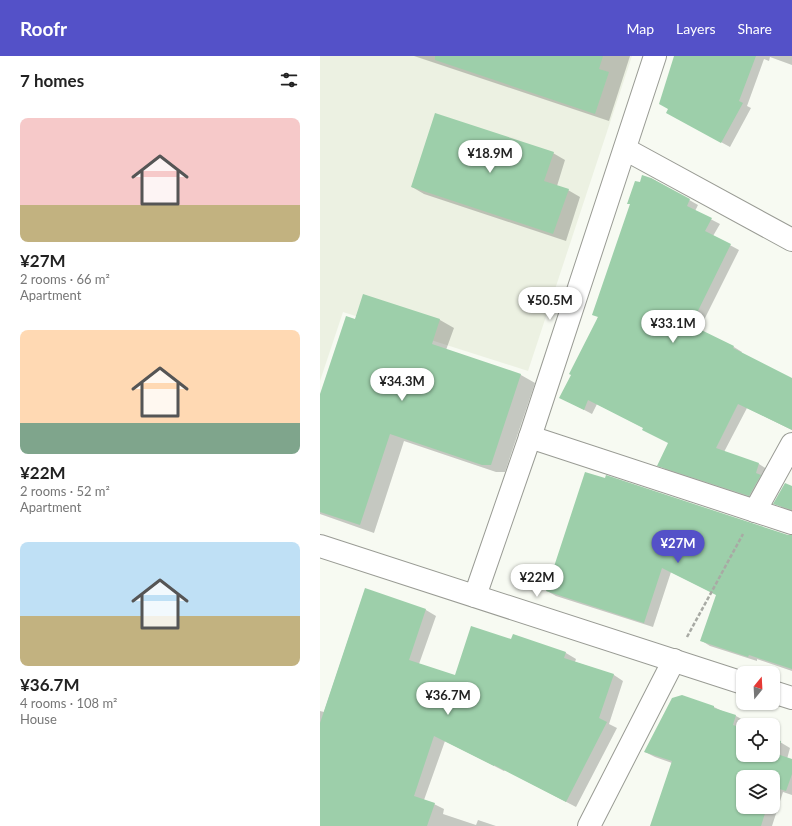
<!DOCTYPE html>
<html lang="en">
<head>
<meta charset="utf-8">
<style>
	:root { --surface:#fff; --page:#f6f6f6; --text:#222; --muted:#767676; --accent:#5451c8 }
	body { margin:0; font-family:Lato,sans-serif; background:var(--page); color:var(--text); height:100vh; display:flex; flex-direction:column; font-size:15px; white-space:nowrap }
	* { box-sizing:border-box; margin:0 }
	p { font-size:13px; color:var(--muted) }
	.icon { flex:none; width:22px; height:22px; fill:none; stroke:currentColor; stroke-width:2; stroke-linecap:round; stroke-linejoin:round }
	.map { position:relative; flex:1; overflow:hidden }
	.details { display:flex; flex-direction:column; background:var(--surface); width:320px }
	.details>* { flex:none }
	.needle { width:26px; rotate:18deg }
	.fabs { position:absolute; left:416px; top:610px; display:grid; gap:8px }
	.fabs a { display:grid; place-items:center; width:44px; height:44px; border-radius:8px; background:var(--surface); box-shadow:0 1px 3px #0004; font-size:20px }
	.price { position:absolute; translate:-50% -34px; padding:0 9px; border-radius:14px; background:#fff; color:#222; font-size:13px; line-height:26px; filter:drop-shadow(0 1px 2px #0008) }
	.price::after { content:''; position:absolute; left:50%; top:24px; width:12px; height:9px; margin-left:-6px; background:inherit; clip-path:polygon(0 0,100% 0,50% 100%) }
	.price.on { background:var(--accent); color:#fff }
	ul { padding:0; list-style:none }
	li { display:grid; align-content:center; gap:8px; height:212px; padding:0 20px }
	li span { display:grid; place-items:center; height:124px; border-radius:8px; color:#555 }
	li>.icon { margin-inline-start:auto }
	span .icon { width:72px; height:72px; fill:#fffc; stroke-width:1 }
	li b { font-size:17px }
	h2 { display:flex; justify-content:space-between; align-items:center; height:48px; padding:0 20px; font-size:17px }
	header { display:flex; align-items:center; gap:24px; box-sizing:border-box; height:56px; padding:0 20px; background:var(--accent); color:#fff }
	header strong { font-size:19px }
	nav { display:flex; gap:22px; margin-inline-start:auto; font-size:14px }
	main { display:flex; flex:1; min-height:0 }
	.map>svg:first-child { display:block }
	.built { fill:#ecf1e2 }
	.shadow { fill:#0003; fill-rule:evenodd }
	.building { fill:#9dcfaa }
	.lines { fill:none; stroke-linecap:round; stroke-linejoin:round }
	.minor-casing { stroke:#999b94; stroke-width:24 }
	.path { stroke:#a8aaa4; stroke-width:2.5; stroke-dasharray:4 2; stroke-linecap:butt }
	.minor { stroke:#fff; stroke-width:22 }
</style>
</head>
<body>
<header>
<strong>Roofr</strong>
<nav><a>Map</a><a>Layers</a><a>Share</a></nav>
</header>
<main>
<section class="details">
<h2>7 homes<svg class="icon" aria-label="filters" viewBox="0 0 24 24"><path d="M4 7h16M4 17h16"/><circle cx="9" cy="7" r="2"/><circle cx="15" cy="17" r="2"/></svg></h2>
<ul>
<li><span style="background:linear-gradient(#f6c9c9 70%,#c2b280 0)"><svg class="icon" aria-label="home" viewBox="0 0 24 24"><path d="M3 11l9-7 9 7M6 9v11h12V9"/></svg></span><div><b>¥27M</b><p>2 rooms · 66 m²</p><p>Apartment</p></div></li>
<li><span style="background:linear-gradient(#ffd9b3 75%,#7fa58c 0)"><svg class="icon" aria-label="home" viewBox="0 0 24 24"><path d="M3 11l9-7 9 7M6 9v11h12V9"/></svg></span><div><b>¥22M</b><p>2 rooms · 52 m²</p><p>Apartment</p></div></li>
<li><span style="background:linear-gradient(#bfe0f5 60%,#c2b280 0)"><svg class="icon" aria-label="home" viewBox="0 0 24 24"><path d="M3 11l9-7 9 7M6 9v11h12V9"/></svg></span><div><b>¥36.7M</b><p>4 rooms · 108 m²</p><p>House</p></div></li>
</ul>
</section>
<div class="map">
<svg width="472" height="770" viewBox="0 0 472 770">
	<rect width="100%" height="100%" fill="#f7faf2"/>
	<path class="built" d="M0 0H312L208 315 23 256 0 325Z"/>
	<g class="shadow">
		<path d="M94 0H310L289 65Z"/>
		<path d="M355 0H472V9L450 1 449 5 444 3 427 50 431 52 410 91 355 61 349 53Z"/>
		<path d="M233 97 245 104 237 130 248 134 260 141 246 185 104 138 92 131Z"/>
		<path d="M331 122 378 149 375 155 400 168 393 180 419 194 379 274 414 291 422 296 421 298 472 323V374L427 352 404 396 439 408 447 413 438 444 347 414 339 409 350 387 324 372 277 348 272 358 249 346 278 261 311 148 309 147 320 127Z"/>
		<path d="M44 239 120 264 134 272 126 294 201 319 215 327 185 416H176L84 385 54 477 0 458V341L35 264Z"/>
		<path d="M472 431V455L463 452 455 447Z"/>
		<path d="M468 480H472V615L437 603V605L390 590 382 585 397 539 351 516 333 571 236 540 227 535Z"/>
		<path d="M45 534 106 554 116 560 99 608 135 620 192 584 194 579 246 597 256 603 255 606 294 619 303 625 289 668 297 672 256 751 185 714 184 715 125 685 104 744 114 748 124 753 123 758 156 769 158 764 176 770H0V655L4 656Z"/>
		<path d="M362 640 394 651 402 655 416 660 425 665 424 669H423V699H453V684L460 686 470 692 467 703 472 705V739L463 736 452 770H331L352 707 335 701 325 696ZM423 721H453V751H423Z"/>
	</g>
	<g class="building">
		<path d="M115 0H283L279 13 289 16 275 58 115 4Z"/>
		<path d="M354 0H436L419 45 423 47 401 87 346 57 348 53 339 48Z"/>
		<path d="M115 57 234 96 224 125 249 133 233 178 91 131Z"/>
		<path d="M322 119 331 122 370 143 367 150 392 162 385 175 411 188 371 269 414 290 413 292 472 322V374L418 348 396 392 439 407 436 417 441 419 429 440 337 410 348 387 322 374 323 372 268 344 264 354 239 342 251 319 249 318 278 261 272 259 310 148H307L315 125 320 126Z"/>
		<path d="M43 238 120 263 112 288 201 318 171 409H162L70 378 40 469 0 456V338L26 260 35 263Z"/>
		<path d="M265 416 285 422 286 419 468 479H472V613L429 599 428 601 380 585 396 539 342 512 324 567 226 535Z"/>
		<path d="M465 427 472 430V454L453 448Z"/>
		<path d="M45 532 106 553 89 604 135 619 151 570 191 583 193 578 246 596 244 602 294 618 279 662 287 666 246 746 174 709V710L114 680 94 740 115 747 107 770H0V667Z"/>
		<path d="M362 639 394 650V652L416 659 413 669 423 672V699H453V683L461 685 457 698 472 703V718L466 735 453 731V732V721H423V751H447L441 770H330L352 705 324 696 352 642Z"/>
	</g>
	<g class="lines">
		<g class="minor-casing">
			<g id="minor">
				<path d="M305 93 472 184"/>
				<path d="M210 381 472 467"/>
				<path d="M435 455 472 388"/>
				<path d="M0 490 423 627"/>
				<path d="M155 540 210 381 335 0"/>
				<path d="M453 636 472 642"/>
				<path d="M269 770 354 604"/>
			</g>
		</g>
		<path class="path" d="M367 581 423 478"/>
		<use href="#minor" class="minor"/>
	</g>
</svg>
<div class="fabs">
<a><svg class="needle" viewBox="-14 -14 28 28"><path d="M0-13l5 13h-10z" fill="#e53935"/><path d="M0 13l5-13h-10z" fill="#767676"/></svg></a>
<a><svg class="icon" aria-label="locate" viewBox="0 0 24 24"><circle cx="12" cy="12" r="6"/><path d="M12 2v4M12 18v4M2 12h4M18 12h4"/></svg></a>
<a><svg class="icon" aria-label="layers" viewBox="0 0 24 24"><path d="M12 4l9 5-9 5-9-5zM3 14l9 5 9-5"/></svg></a>
</div>
<b class="price" style="left:170px;top:118px">¥18.9M</b>
<b class="price" style="left:230px;top:265px">¥50.5M</b>
<b class="price" style="left:353px;top:288px">¥33.1M</b>
<b class="price" style="left:82px;top:346px">¥34.3M</b>
<b class="price on" style="left:358px;top:508px">¥27M</b>
<b class="price" style="left:217px;top:542px">¥22M</b>
<b class="price" style="left:128px;top:660px">¥36.7M</b>
</div>
</main>
</body>
</html>
